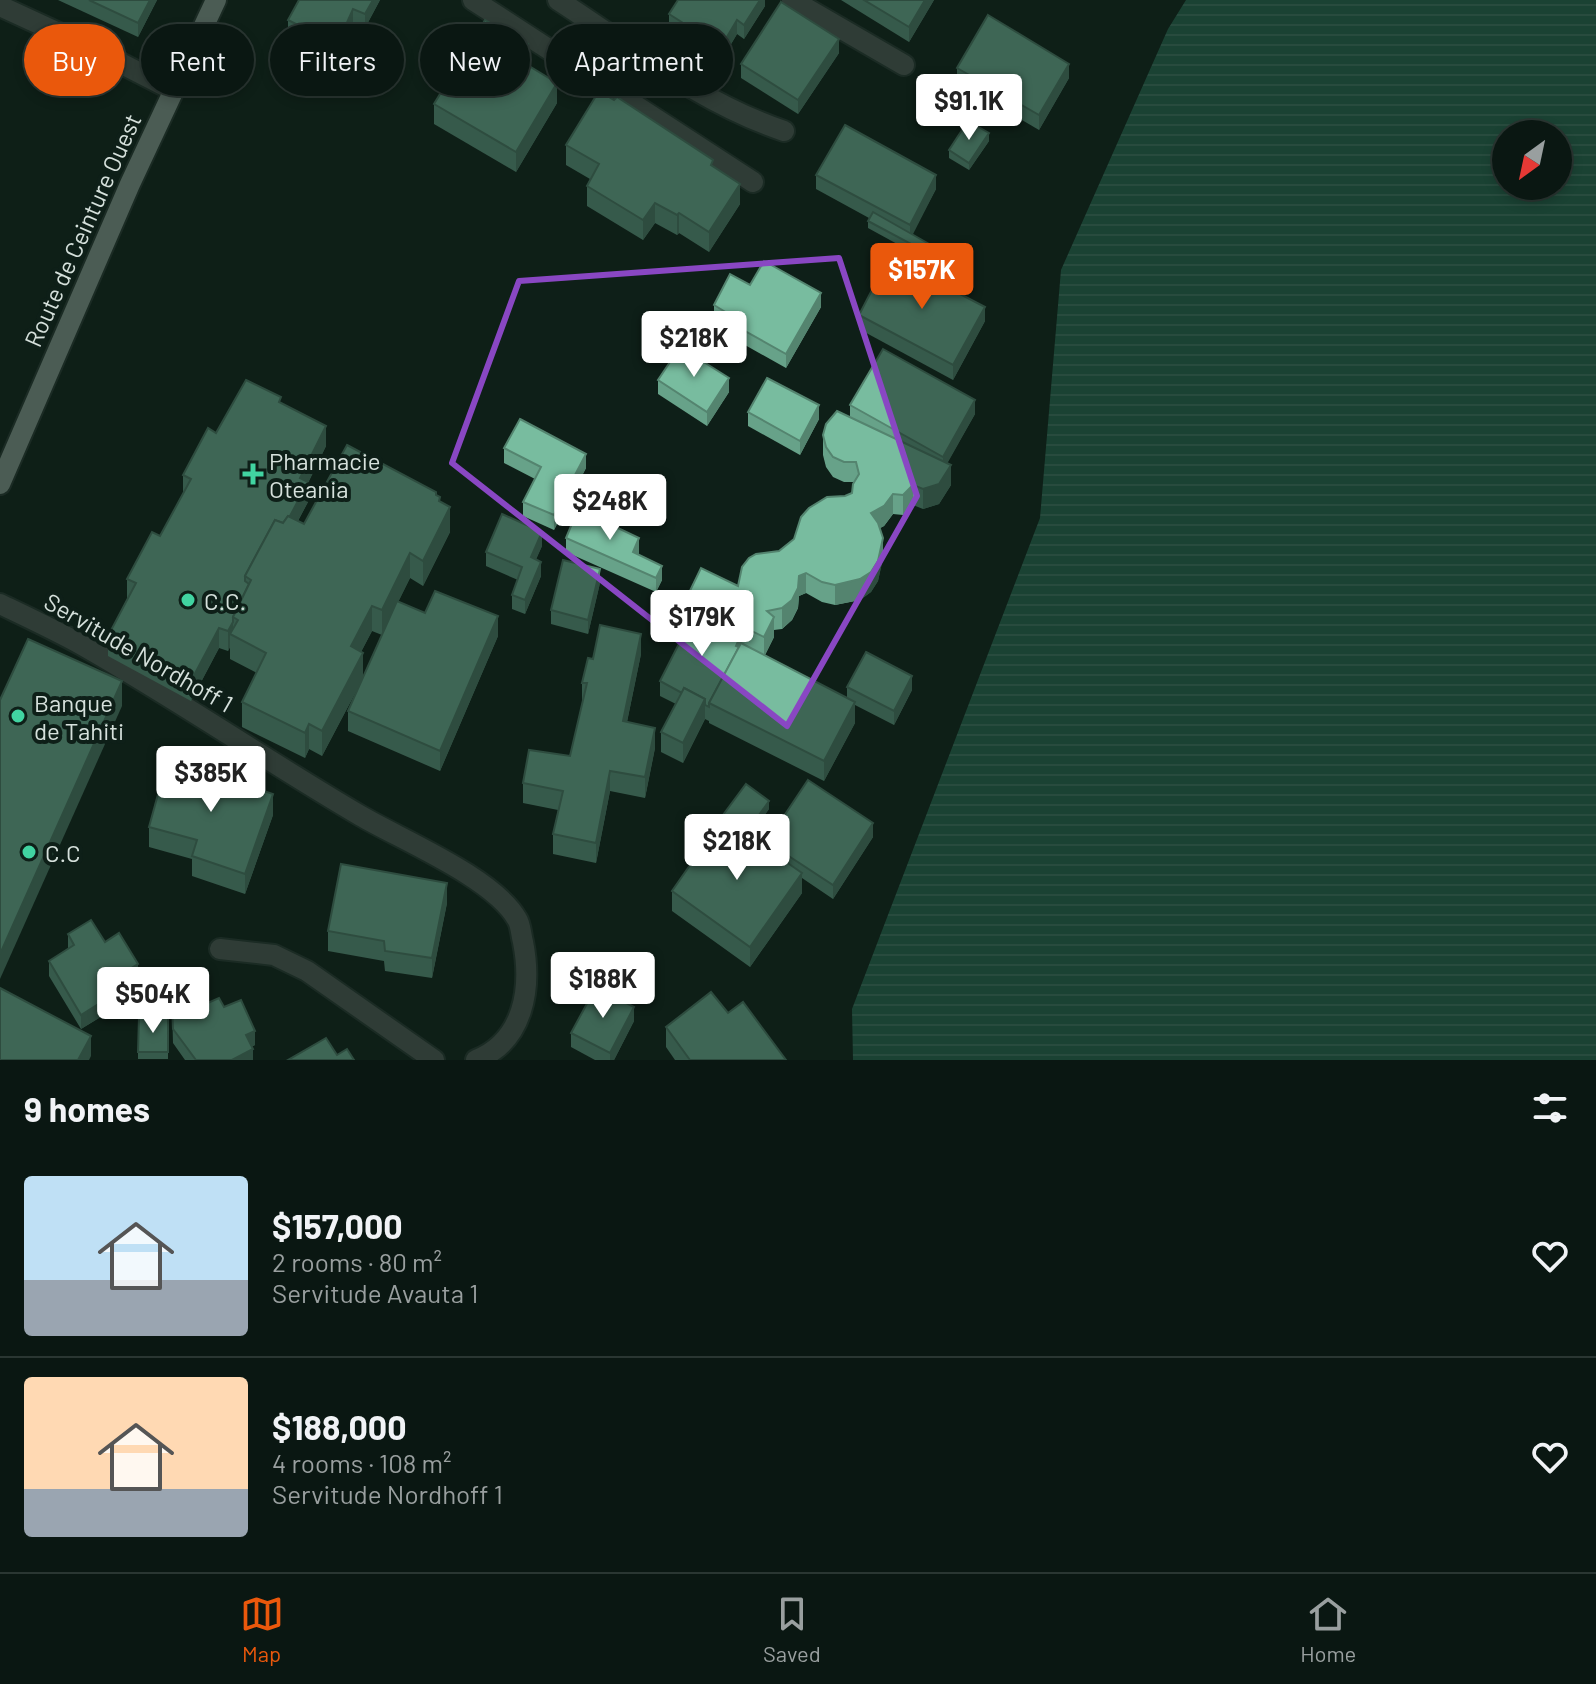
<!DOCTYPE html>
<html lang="en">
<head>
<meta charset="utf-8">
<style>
	:root { --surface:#0a1712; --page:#182420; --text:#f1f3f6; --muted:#999f9f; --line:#2a3632; --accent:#ea580c }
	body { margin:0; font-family:Barlow,sans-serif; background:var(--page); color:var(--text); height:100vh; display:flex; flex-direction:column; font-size:30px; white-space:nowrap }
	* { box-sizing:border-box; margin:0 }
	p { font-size:26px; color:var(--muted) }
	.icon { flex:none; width:44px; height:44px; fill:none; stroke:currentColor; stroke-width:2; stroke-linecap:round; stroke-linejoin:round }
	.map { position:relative; height:1060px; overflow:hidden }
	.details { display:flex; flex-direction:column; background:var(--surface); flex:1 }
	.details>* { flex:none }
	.hud { position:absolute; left:24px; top:24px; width:800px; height:72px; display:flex; gap:16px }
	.needle { width:52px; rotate:213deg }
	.tools { position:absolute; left:1492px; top:120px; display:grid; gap:16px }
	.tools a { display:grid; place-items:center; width:80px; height:80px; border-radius:50%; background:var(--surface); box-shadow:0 4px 12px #0003,0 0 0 2px var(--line); font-size:40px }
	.price { position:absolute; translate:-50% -68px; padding:0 18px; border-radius:8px; background:#fff; color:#222; font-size:26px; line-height:52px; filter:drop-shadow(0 2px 4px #0008) }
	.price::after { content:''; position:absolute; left:50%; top:48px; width:24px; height:18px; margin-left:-12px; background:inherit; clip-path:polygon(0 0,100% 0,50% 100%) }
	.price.selected { background:var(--accent); color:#fff }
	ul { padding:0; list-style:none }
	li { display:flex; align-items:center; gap:24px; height:200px; padding:0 24px }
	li+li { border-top:2px solid var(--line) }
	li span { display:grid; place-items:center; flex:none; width:224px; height:160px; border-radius:8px; color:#555 }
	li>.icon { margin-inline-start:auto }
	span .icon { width:96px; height:96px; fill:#fffc; stroke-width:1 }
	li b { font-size:34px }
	h2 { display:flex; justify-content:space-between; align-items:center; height:96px; padding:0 24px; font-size:34px }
	.chip { padding:0 28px; border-radius:36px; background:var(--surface); box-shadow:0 4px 12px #0003,0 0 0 2px var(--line); font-size:28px; line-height:72px }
	.chip.selected { background:var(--accent); color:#fff }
	.tab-bar { display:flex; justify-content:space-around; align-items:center; height:112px; border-top:2px solid var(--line); background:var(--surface); font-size:22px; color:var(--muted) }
	.tab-bar a { display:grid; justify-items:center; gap:4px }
	.tab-bar .selected { color:var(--accent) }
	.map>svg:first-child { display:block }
	.water { fill:url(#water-rules); fill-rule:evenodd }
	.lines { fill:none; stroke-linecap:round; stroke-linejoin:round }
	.minor-casing { stroke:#2a3a33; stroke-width:24 }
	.major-casing { stroke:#2a3a33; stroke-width:24 }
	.minor { stroke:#57605c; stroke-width:20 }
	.major { stroke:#94a69d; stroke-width:20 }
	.wall { fill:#67a289; fill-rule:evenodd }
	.shaded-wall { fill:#54846f }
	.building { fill:#78bc9f; stroke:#54846f; stroke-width:2 }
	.marked { fill:none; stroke:#8947c3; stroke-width:6; stroke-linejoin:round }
	.poi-dot { fill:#41d4a1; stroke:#0e1f18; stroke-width:3 }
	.labels { text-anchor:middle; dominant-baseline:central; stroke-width:8; stroke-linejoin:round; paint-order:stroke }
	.street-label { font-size:24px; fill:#d6e1dc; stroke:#0e1f18 }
	.poi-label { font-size:24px; fill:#d6e1dc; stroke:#0e1f18; text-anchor:start }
</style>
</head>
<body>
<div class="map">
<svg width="1596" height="1060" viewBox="0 0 1596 1060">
	<defs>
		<pattern id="water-rules" width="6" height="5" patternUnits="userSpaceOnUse" patternTransform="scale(2)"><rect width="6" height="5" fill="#296e55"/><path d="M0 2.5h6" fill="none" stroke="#47826d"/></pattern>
	</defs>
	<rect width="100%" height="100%" fill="#0e1f18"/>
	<path class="water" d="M1186 0H1596V1060H853L852 1009 1040 518 1061 270 1168 29ZM1506 134H1558V186H1506Z"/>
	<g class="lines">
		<g class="minor-casing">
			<g id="minor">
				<path d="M473 0 753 182"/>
				<path d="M558 0C632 48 699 102 784 131"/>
				<path d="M792 0 904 65"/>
				<path d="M0 6 89 47 173 90"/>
				<path d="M0 604C27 617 55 630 82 645 177 699 267 761 361 816 402 840 494 878 517 919 521 925 521 935 523 942 532 988 524 1041 476 1060"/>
				<path d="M220 949 274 955 307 971 434 1060"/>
			</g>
		</g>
		<g class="major-casing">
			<path id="major" d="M0 484 130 184 216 0"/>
		</g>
		<use href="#minor" class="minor"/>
		<use href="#major" class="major"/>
	</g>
	<g class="wall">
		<path d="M58 0H157L138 37Z"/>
		<path d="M380 0 365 28 353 23 337 59 288 34V20Z"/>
		<path d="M760 0H765V6L744 39 737 34 721 61 669 28V14Z"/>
		<path d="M841 0H934L909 42Z"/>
		<path d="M839 53 798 114 741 78V64Z"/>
		<path d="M528 65 557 103 516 172 434 124V104Z"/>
		<path d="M957 68 1069 78 1039 130 957 82Z"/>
		<path d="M989 141 969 170 949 158V150Z"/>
		<path d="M566 145 713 166 740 204 709 252 679 233 677 235 655 223 643 240 587 206V186L590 179 566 165Z"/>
		<path d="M816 175 936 189 912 234 945 260 941 268 868 228V221L869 218 816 189Z"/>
		<path d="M750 285 821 307 786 368 729 336V328L714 319V305Z"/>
		<path d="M859 315 985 321 953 380 859 329Z"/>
		<path d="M658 380 729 392 707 426 658 394Z"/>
		<path d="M281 403 326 446 308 483V502L298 521 304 524 436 496 440 502 450 532 423 586 410 578 398 602 425 613 498 636 440 771 348 731V711L360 684 322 756 309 749 305 758 242 727V702L257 673 230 659V647L228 651 219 648 191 701 108 656V636L127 599V579L160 536 183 493V475L216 433ZM372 631 382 635 363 677 361 652Z"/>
		<path d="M850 405 975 414 947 463 951 485 939 504 923 509 913 505 903 515 893 514 884 526 880 528 883 558 878 581 871 592 860 600 835 605 822 602 806 593 799 596 798 608 792 620 782 629 774 630V637L765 655 847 699V687L912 690 894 725 855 705V723L824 781 709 723V721L705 719 683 763 661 752V732L676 704 660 696V681L690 622 686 619V599L738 586 845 496 852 493 854 482H844L833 477 826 467 823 455V435L850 417Z"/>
		<path d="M748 412 819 419 800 455 748 426Z"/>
		<path d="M504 448 586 468 554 530 523 516V502L535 479 504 463Z"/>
		<path d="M566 538 639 553 638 554 662 580 656 592 566 552Z"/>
		<path d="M542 546 536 559 541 576 525 614 512 609V595L518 580 486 566V552Z"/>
		<path d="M600 583 588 634 551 624V610Z"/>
		<path d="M641 654 627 722 655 748 645 798 610 791 596 863 553 854V834L558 810 523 803V783L570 756 582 703V683L593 659Z"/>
		<path d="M769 809 749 836 778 856V849L782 842 778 839V825L873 837 833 899 802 878V893L750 967 672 911V891L723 818V815Z"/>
		<path d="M273 815 245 894 192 876V859L149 847V827Z"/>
		<path d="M447 903 432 978 385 971 384 961 328 951V931Z"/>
		<path d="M68 934 105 942 138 978 130 983V999L81 1029 49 976V961L68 949Z"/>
		<path d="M172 1005 224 1007 255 1045 251 1047 253 1060H185L173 1043Z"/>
		<path d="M728 1013 786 1060H675L666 1047V1027Z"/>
		<path d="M168 1017V1059H138V1052Z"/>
		<path d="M634 1021 614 1060H595L571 1047V1033Z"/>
	</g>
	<g class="shaded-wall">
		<path d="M150 0H157L138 37V23Z"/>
		<path d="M373 0H380L365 28V14Z"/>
		<path d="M760 0H765V6L744 39V25Z"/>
		<path d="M925 0H934L909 42V27Z"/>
		<path d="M353 9V23L337 59V45Z"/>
		<path d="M737 20V34L721 61V47Z"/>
		<path d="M839 39V53L798 114V100Z"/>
		<path d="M528 44V64L521 81V61Z"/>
		<path d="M1069 64V78L1039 130V115Z"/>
		<path d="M557 83V103L516 172V152Z"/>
		<path d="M989 133V141L969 170V163Z"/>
		<path d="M936 175V189L910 240V225Z"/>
		<path d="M740 184V204L709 252V232Z"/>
		<path d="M655 203V223L643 240V220Z"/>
		<path d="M679 213V233L677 235V215Z"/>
		<path d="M945 253V260L941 268V260Z"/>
		<path d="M821 293V307L786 368V354Z"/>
		<path d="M985 307V321L953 380V365Z"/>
		<path d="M729 378V392L707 426V412Z"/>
		<path d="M975 400V414L943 471V457Z"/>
		<path d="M819 405V419L800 455V441Z"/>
		<path d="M326 426V446L308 483V502L283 548V528L300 478Z"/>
		<path d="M586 454V468L554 530V515Z"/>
		<path d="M951 465V485L939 504 923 509V489Z"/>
		<path d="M913 485V505L903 515V495Z"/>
		<path d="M893 494V514L884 526 871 533V513Z"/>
		<path d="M450 507V532L423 586V561Z"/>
		<path d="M542 532V546L531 571V557Z"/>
		<path d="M639 538V553L633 566V552Z"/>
		<path d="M883 538V558L878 581 871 592 860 600 835 605V585Z"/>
		<path d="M410 553V578L382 635V610Z"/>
		<path d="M541 562V576L525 614V600Z"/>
		<path d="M662 566V580L656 592V578Z"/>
		<path d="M600 569V583L588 634V620Z"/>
		<path d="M806 573V593L799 596 798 608 792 620 782 629V608L799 576Z"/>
		<path d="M372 606V631L351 671V646Z"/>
		<path d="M498 616V636L440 771V751Z"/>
		<path d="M774 617V637L764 657V637Z"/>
		<path d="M233 622V635L230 634V647L228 651V631Z"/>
		<path d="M219 628V648L191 701V681Z"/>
		<path d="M641 634V654L623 741V721Z"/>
		<path d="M741 635V649L736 646Z"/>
		<path d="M363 653V678L322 756V731Z"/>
		<path d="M912 676V690L894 725V711Z"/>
		<path d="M122 681V706L0 979V954Z"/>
		<path d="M705 699V719L683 763V743Z"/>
		<path d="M855 702V723L824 781V761Z"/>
		<path d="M309 724V749L305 758V733Z"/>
		<path d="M655 728V748L645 798V777Z"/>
		<path d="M610 771V791L596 863V843Z"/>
		<path d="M273 794V815L245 894V874Z"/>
		<path d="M769 801V809L747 840V832Z"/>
		<path d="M873 823V837L833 899V885Z"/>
		<path d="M802 873V893L750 967V947Z"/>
		<path d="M447 883V903L432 978V958Z"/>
		<path d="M138 964V978L123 987V973Z"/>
		<path d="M130 984V999L81 1029V1015Z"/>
		<path d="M634 1007V1021L614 1060H610V1053Z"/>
		<path d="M255 1031V1045L246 1049V1035Z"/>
		<path d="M91 1036V1056L89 1060H78Z"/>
		<path d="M253 1049V1060H232Z"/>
	</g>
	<g class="building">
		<path d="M89 0H150L138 23Z"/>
		<path d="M299 0H373L365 14 353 9 337 45 288 20Z"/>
		<path d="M678 0H760L744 25 737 20 721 47 669 14Z"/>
		<path d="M864 0H925L909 27Z"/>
		<path d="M781 2 839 39 798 100 741 64Z"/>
		<path d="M988 15 1069 64 1039 115 957 68Z"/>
		<path d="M485 20 528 44 521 61 557 83 516 152 434 104Z"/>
		<path d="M599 91 614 100 617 97 713 160 711 165 740 184 709 232 679 213 677 215 655 203 643 220 587 186 599 164 566 145Z"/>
		<path d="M968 121 989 133 969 163 949 150Z"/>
		<path d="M845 125 936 175 910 225 816 175Z"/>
		<path d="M873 212 945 253 941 260 868 221Z"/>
		<path d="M889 257 985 307 953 365 859 315Z"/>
		<path d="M764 261 821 293 786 354 729 322 732 316 714 305 730 274 750 285Z"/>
		<path d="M680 347 729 378 707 412 658 380Z"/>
		<path d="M883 349 975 400 943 457 850 405Z"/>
		<path d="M767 378 819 405 800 441 748 412Z"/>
		<path d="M246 380 281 397 279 402 326 426 300 478 308 482 290 516H288L283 523 275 520 245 576V581L249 584 233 617V622L228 631 219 628 191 681 108 636 136 583 127 579 152 532 160 536 191 479 183 475 208 428 216 433Z"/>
		<path d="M837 411 951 465 939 484 923 489 913 485 903 495 893 494 884 506 871 513 878 523 883 538 878 561 871 572 860 579 835 585 822 582 806 573 799 576 798 588 792 600 782 608 767 611 774 617 764 637 686 599 701 568 738 586 742 567 749 558 756 554 779 551 794 539 801 517 809 508 827 497 845 496 852 493 853 484 859 474 856 462H844L833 457 826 447 823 435 826 424Z"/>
		<path d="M520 419 586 454 554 515 523 502 541 467 504 448Z"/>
		<path d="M347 445 436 492V495L440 497 439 501 450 507 423 561 410 553 382 610 372 606 351 646 363 653 322 731 309 724 305 733 242 702 266 653 230 634 238 620 233 617 251 580 245 576 275 520 283 523 288 516 304 524Z"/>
		<path d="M578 509 639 538 633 552 662 566 656 578 566 538Z"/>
		<path d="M502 514 542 532 531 557 541 562 525 600 512 595 522 567 486 552Z"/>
		<path d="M563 560 600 569 588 620 551 610Z"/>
		<path d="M435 591 498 616 440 751 348 711 397 601 425 613Z"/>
		<path d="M695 612 741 635 736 646 739 647 709 703V707L705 705V699L684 688 682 693 660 681Z"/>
		<path d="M600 625 641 634 623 721 655 728 645 777 610 771 596 843 553 834 563 791 523 783 529 750 570 756 587 683H582L588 658 593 659Z"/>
		<path d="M28 639 122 681 0 954V700Z"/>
		<path d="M741 643 855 702 824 761 709 703Z"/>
		<path d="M866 652 912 676 894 711 847 687Z"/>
		<path d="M684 688 705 699 683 743 661 732Z"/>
		<path d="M168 758 273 794 245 874 192 856 197 840 149 827Z"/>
		<path d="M808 780 873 823 833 885 778 849 788 833 778 825Z"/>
		<path d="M746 784 769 801 747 832 723 815Z"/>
		<path d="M723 818 802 873 750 947 672 891Z"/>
		<path d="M341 864 447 883 432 958 385 951 384 941 328 931Z"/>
		<path d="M91 920 105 942 119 933 138 964 123 973 130 984 81 1015 49 961 74 945 68 934Z"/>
		<path d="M596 987 634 1007 610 1053 571 1033Z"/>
		<path d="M0 988 91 1036 78 1060H0Z"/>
		<path d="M711 992 728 1013 743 1002 786 1060H690L666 1027Z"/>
		<path d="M196 995 201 1006 219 998 224 1007 241 1000 255 1031 246 1035 253 1049 232 1060H196L173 1029 172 1005Z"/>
		<path d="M139 1017H168V1052H138Z"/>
		<path d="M326 1038 337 1055 347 1049 354 1060H288Z"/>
	</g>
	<path d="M0 0H1596V1060H0ZM839 258 917 496 787 726 452 463 519 281Z" fill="#0e1f18" fill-opacity=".55" fill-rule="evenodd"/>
	<path class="marked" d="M839 258 917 496 787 726 452 463 519 281Z"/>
	<g class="poi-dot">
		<path d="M249 462h8v8h8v8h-8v8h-8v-8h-8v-8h8z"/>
		<circle cx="188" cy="600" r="8"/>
		<circle cx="18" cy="716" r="8"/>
		<circle cx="29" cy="852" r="8"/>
	</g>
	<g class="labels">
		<g class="street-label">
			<text transform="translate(82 230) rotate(-66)">Route de Ceinture Ouest</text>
			<text transform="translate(139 652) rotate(30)">Servitude Nordhoff 1</text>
		</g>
		<g class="poi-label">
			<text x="269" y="460">Pharmacie<tspan x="269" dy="28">Oteania</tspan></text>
			<text x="204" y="600">C.C.</text>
			<text x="34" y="702">Banque<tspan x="34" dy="28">de Tahiti</tspan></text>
			<text x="45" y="852">C.C</text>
		</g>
	</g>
</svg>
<div class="tools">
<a><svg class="needle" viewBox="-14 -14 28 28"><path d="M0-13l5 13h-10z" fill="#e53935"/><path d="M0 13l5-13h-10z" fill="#999f9f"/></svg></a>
</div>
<b class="price" style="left:969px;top:142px">$91.1K</b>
<b class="price selected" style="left:922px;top:311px">$157K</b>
<b class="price" style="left:694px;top:379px">$218K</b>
<b class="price" style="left:610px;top:542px">$248K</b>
<b class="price" style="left:702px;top:658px">$179K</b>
<b class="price" style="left:211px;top:814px">$385K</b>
<b class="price" style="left:737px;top:882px">$218K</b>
<b class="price" style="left:603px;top:1020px">$188K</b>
<b class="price" style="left:153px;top:1035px">$504K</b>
<div class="hud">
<a class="chip selected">Buy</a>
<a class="chip">Rent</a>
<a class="chip">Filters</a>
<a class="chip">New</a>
<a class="chip">Apartment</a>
</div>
</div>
<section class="details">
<h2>9 homes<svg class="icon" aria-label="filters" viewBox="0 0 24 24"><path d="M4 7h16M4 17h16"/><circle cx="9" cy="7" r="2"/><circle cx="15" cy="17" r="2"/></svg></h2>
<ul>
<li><span style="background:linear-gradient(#bfe0f5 65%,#9aa5b1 0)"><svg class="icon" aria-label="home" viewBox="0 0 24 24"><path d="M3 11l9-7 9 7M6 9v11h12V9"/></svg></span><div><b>$157,000</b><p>2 rooms · 80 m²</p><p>Servitude Avauta 1</p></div><svg class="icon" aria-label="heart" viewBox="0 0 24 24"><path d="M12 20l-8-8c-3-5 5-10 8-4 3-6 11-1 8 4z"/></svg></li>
<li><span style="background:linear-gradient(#ffd9b3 70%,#9aa5b1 0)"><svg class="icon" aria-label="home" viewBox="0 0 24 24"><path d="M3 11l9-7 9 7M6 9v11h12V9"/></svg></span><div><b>$188,000</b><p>4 rooms · 108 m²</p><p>Servitude Nordhoff 1</p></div><svg class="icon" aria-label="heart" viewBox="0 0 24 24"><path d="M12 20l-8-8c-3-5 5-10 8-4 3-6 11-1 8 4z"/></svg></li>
</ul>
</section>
<nav class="tab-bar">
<a class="selected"><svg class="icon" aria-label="map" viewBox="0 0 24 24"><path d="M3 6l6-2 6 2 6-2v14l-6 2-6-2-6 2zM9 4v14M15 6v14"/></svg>Map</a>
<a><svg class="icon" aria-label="saved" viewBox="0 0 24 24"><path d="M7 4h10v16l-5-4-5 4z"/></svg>Saved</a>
<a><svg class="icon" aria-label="home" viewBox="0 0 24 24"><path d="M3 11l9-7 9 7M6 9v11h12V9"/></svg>Home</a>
</nav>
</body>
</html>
